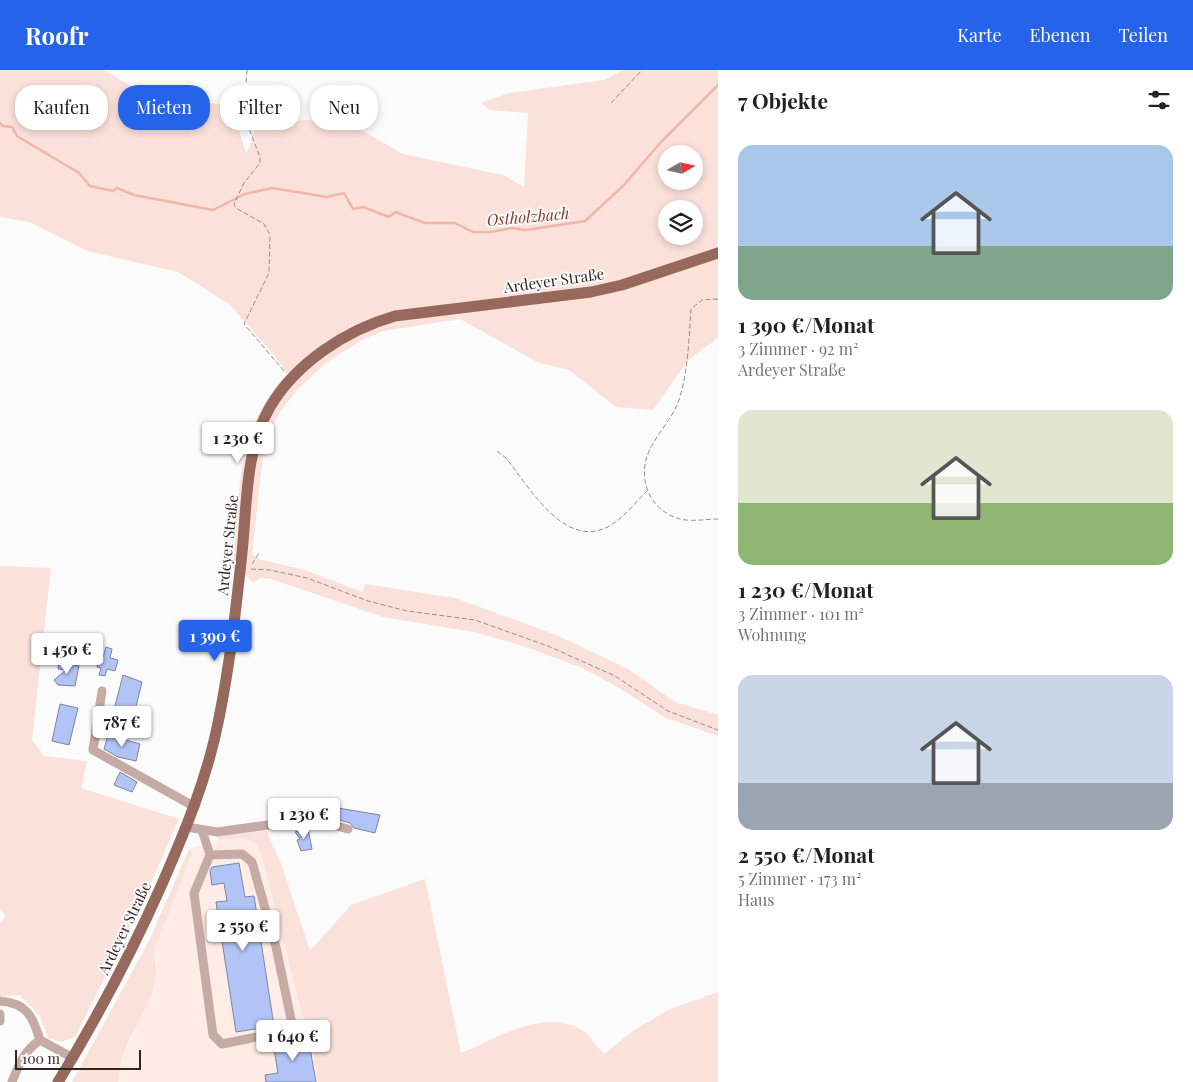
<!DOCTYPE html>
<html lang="de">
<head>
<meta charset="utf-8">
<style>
	:root { --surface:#fff; --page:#f6f6f6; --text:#202124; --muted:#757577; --accent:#2563eb }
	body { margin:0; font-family:"Playfair Display",serif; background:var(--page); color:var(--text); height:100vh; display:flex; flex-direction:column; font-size:19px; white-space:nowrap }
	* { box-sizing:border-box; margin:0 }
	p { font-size:16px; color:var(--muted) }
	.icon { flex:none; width:28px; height:28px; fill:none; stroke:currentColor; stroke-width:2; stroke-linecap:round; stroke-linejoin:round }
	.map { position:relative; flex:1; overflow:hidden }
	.drawer { display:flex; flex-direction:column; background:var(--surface); width:475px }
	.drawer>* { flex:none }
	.top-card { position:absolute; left:15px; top:15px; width:475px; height:45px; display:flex; gap:10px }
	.needle { width:32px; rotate:81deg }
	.tools { position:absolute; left:658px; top:75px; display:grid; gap:10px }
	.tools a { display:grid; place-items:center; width:45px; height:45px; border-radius:50%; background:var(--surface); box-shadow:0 2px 8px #0003; font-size:25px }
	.scale { position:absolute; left:15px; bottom:12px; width:126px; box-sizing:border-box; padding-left:5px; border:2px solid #322420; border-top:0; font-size:14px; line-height:18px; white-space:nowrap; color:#322420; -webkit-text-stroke:4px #fbfbfb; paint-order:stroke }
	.price { position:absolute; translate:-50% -42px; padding:0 11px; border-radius:5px; background:#fff; color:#222; font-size:16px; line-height:32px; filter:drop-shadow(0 1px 2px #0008) }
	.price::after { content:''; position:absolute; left:50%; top:30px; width:15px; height:11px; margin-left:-8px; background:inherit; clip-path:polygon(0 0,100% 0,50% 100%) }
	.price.selected { background:var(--accent); color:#fff }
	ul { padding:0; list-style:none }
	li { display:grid; align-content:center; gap:10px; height:265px; padding:0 20px }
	li span { display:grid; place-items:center; height:155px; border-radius:15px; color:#555 }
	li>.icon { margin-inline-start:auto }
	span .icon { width:90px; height:90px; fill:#fffc; stroke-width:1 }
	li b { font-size:21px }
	h2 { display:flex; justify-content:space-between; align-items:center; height:60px; padding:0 20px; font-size:21px }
	.pill { padding:0 18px; border-radius:20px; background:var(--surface); box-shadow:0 2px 8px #0003; font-size:18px; line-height:45px }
	.pill.selected { background:var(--accent); color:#fff }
	header { display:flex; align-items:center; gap:30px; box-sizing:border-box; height:70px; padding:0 25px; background:var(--accent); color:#fff }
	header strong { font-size:24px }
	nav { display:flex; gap:28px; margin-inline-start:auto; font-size:18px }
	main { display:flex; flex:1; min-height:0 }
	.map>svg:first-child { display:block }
	.built { fill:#ffece7 }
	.green { fill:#fae1da; fill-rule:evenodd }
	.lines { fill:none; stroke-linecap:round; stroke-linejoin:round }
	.stream { stroke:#f1b6a6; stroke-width:2.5 }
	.building { fill:#b2c3f5; stroke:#7c86a3 }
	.path { stroke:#968f8d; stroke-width:1; stroke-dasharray:5 2.5; stroke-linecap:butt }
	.minor { stroke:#c6aba4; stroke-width:9 }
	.major { stroke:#96695c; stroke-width:11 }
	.labels { text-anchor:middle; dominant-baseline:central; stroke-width:4; stroke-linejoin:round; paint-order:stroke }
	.street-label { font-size:15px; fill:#322420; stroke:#fbfbfb }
	.water-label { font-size:16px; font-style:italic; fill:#87402c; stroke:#fbfbfb }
</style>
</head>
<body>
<header>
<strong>Roofr</strong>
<nav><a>Karte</a><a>Ebenen</a><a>Teilen</a></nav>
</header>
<main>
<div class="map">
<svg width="718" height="1012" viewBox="0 0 718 1012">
	<rect width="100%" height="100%" fill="#fbfbfb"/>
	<path class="built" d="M243 768 256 773 262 786 307 964 310 963 318 1012H118L122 989 147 934 153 883 192 784 189 779 220 770Z"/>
	<g class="green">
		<path d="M0 0H104L134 18 232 37 246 83C253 73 251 59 261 51L275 53 307 50 356 57 403 84 503 105 524 117 528 43 490 40 481 33 509 23 604 10 623 0H718V268L688 290 653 340 616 337 569 300 537 292 460 249 383 261 360 271 326 293 298 319 280 342 270 361 263 385 252 484 258 489 305 500 362 522 365 514 455 528 559 566 628 599 675 632 718 645V666L666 648 616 616 580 597 520 575 474 562 383 547 271 509 260 508 253 513 240 499 233 498C240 425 234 361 287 304L275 286 229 234 178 202 87 181 29 152 0 147ZM666 84H694V111H666ZM666 139H694V166H666Z"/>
		<path d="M0 496 51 498 32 670 44 686 87 691 81 718 179 749 141 835 75 967 61 972 48 968 40 946 20 925 0 926V854L6 846 0 840Z"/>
		<path d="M265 758 282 796 310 881 351 835 425 809 461 983C497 968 549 935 586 963 592 969 598 978 604 984L633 961 668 940 718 922V1012H318L310 964H307L262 786 256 773 243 768 220 770 216 767Z"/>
		<path d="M189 779 192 784 153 883C166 919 132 955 122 989 120 996 120 1005 118 1012H72L150 869Z"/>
	</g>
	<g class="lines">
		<path class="stream" d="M0 53 3 56 12 57 17 66 79 103 90 116 113 121 117 118 134 125 213 140 245 124 272 118 327 127 344 123 353 139 363 137 389 147 395 142 425 153H455L473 162H491L512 158 526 160 585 151 623 116 661 72 718 15"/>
	</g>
	<g class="building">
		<path d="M106 577 112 579 110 588 118 590 115 601 107 599 105 606 99 605 101 598 97 597 100 586 103 587Z"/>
		<path d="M59 592 79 596 75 616 58 615 54 610 66 600 58 599Z"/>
		<path d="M123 605 142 612 131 657 111 651Z"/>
		<path d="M60 634 78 638 69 675 52 671Z"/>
		<path d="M108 665 140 674 136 691 118 687 104 679Z"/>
		<path d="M120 702 137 712 132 722 114 715Z"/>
		<path d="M338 738 380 745 375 763 354 758 350 753 336 749Z"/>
		<path d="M308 759 312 779 301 781 297 770 300 769 295 762Z"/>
		<path d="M239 793 245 827 254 826 274 956 236 962 216 832 227 831 224 813 212 815 210 801 212 797Z"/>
		<path d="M308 967 316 1012H266L265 1005 278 1003 273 973Z"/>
	</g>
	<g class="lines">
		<g class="path">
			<path d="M247 0 245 29 250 61 260 87V93L244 113 234 134 236 138 264 154 270 165 269 203 244 254 284 301"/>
			<path d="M611 33 642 0"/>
			<path d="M718 229 702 230 691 239C689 269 688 302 679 330 673 347 658 363 650 379 636 407 649 441 680 449 691 452 707 449 718 449"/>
			<path d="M497 381 506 388C531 419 569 488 617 451 628 442 637 431 647 421"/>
			<path d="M252 494 259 483"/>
			<path d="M251 499 270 500 307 508 368 531 407 541 475 550 548 576 615 606 668 641 718 660"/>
		</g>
		<g class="minor">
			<path d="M102 621 93 680 195 737"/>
			<path d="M187 757 217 762 311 749 348 759"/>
			<path d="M202 760 210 785 242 784 252 792 276 877 291 949V956L287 961 222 974 213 965 194 823 210 785"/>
			<path d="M0 931C27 933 33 947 40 970"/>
			<path d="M0 944V951"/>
			<path d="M12 1012C19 994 24 981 40 970L73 988"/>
		</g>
		<path class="major" d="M58 1012C97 948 132 882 162 814 186 759 208 706 219 648 230 594 236 538 242 483 247 435 245 380 270 337 296 293 346 260 395 246L591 222 622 215 718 183"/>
	</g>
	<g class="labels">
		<g class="street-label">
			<text transform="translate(554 210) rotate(-8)">Ardeyer Straße</text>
			<text transform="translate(227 475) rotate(-84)">Ardeyer Straße</text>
			<text transform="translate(124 858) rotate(-64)">Ardeyer Straße</text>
		</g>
		<g class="water-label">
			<text transform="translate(528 146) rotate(-5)">Ostholzbach</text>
		</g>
	</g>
</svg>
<div class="tools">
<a><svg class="needle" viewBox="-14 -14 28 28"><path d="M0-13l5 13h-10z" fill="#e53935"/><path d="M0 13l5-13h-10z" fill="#757577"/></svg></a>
<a><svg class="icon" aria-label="layers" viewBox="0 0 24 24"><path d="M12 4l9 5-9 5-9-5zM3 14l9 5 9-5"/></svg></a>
</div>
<div class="scale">100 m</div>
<b class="price" style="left:238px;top:394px">1 230 €</b>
<b class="price selected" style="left:215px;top:592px">1 390 €</b>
<b class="price" style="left:67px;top:605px">1 450 €</b>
<b class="price" style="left:122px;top:678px">787 €</b>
<b class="price" style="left:304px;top:770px">1 230 €</b>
<b class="price" style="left:243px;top:882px">2 550 €</b>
<b class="price" style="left:293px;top:992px">1 640 €</b>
<div class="top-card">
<a class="pill">Kaufen</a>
<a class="pill selected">Mieten</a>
<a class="pill">Filter</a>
<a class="pill">Neu</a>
</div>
</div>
<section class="drawer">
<h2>7 Objekte<svg class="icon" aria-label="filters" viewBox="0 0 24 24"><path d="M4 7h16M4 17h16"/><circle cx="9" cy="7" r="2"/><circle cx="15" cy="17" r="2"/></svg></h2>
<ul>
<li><span style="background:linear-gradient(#a9c7e8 65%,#7fa58c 0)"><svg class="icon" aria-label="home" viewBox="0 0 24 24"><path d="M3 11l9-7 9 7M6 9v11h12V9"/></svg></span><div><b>1 390 €/Monat</b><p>3 Zimmer · 92 m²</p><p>Ardeyer Straße</p></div></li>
<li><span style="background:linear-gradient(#dfe7d0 60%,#8fb573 0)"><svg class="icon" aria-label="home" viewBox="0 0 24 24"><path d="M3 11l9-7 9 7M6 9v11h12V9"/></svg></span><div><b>1 230 €/Monat</b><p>3 Zimmer · 101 m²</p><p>Wohnung</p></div></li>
<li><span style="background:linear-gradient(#c9d6e8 70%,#9aa5b1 0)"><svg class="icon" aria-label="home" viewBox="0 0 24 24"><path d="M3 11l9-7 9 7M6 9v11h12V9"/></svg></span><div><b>2 550 €/Monat</b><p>5 Zimmer · 173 m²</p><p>Haus</p></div></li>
</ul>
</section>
</main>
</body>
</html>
